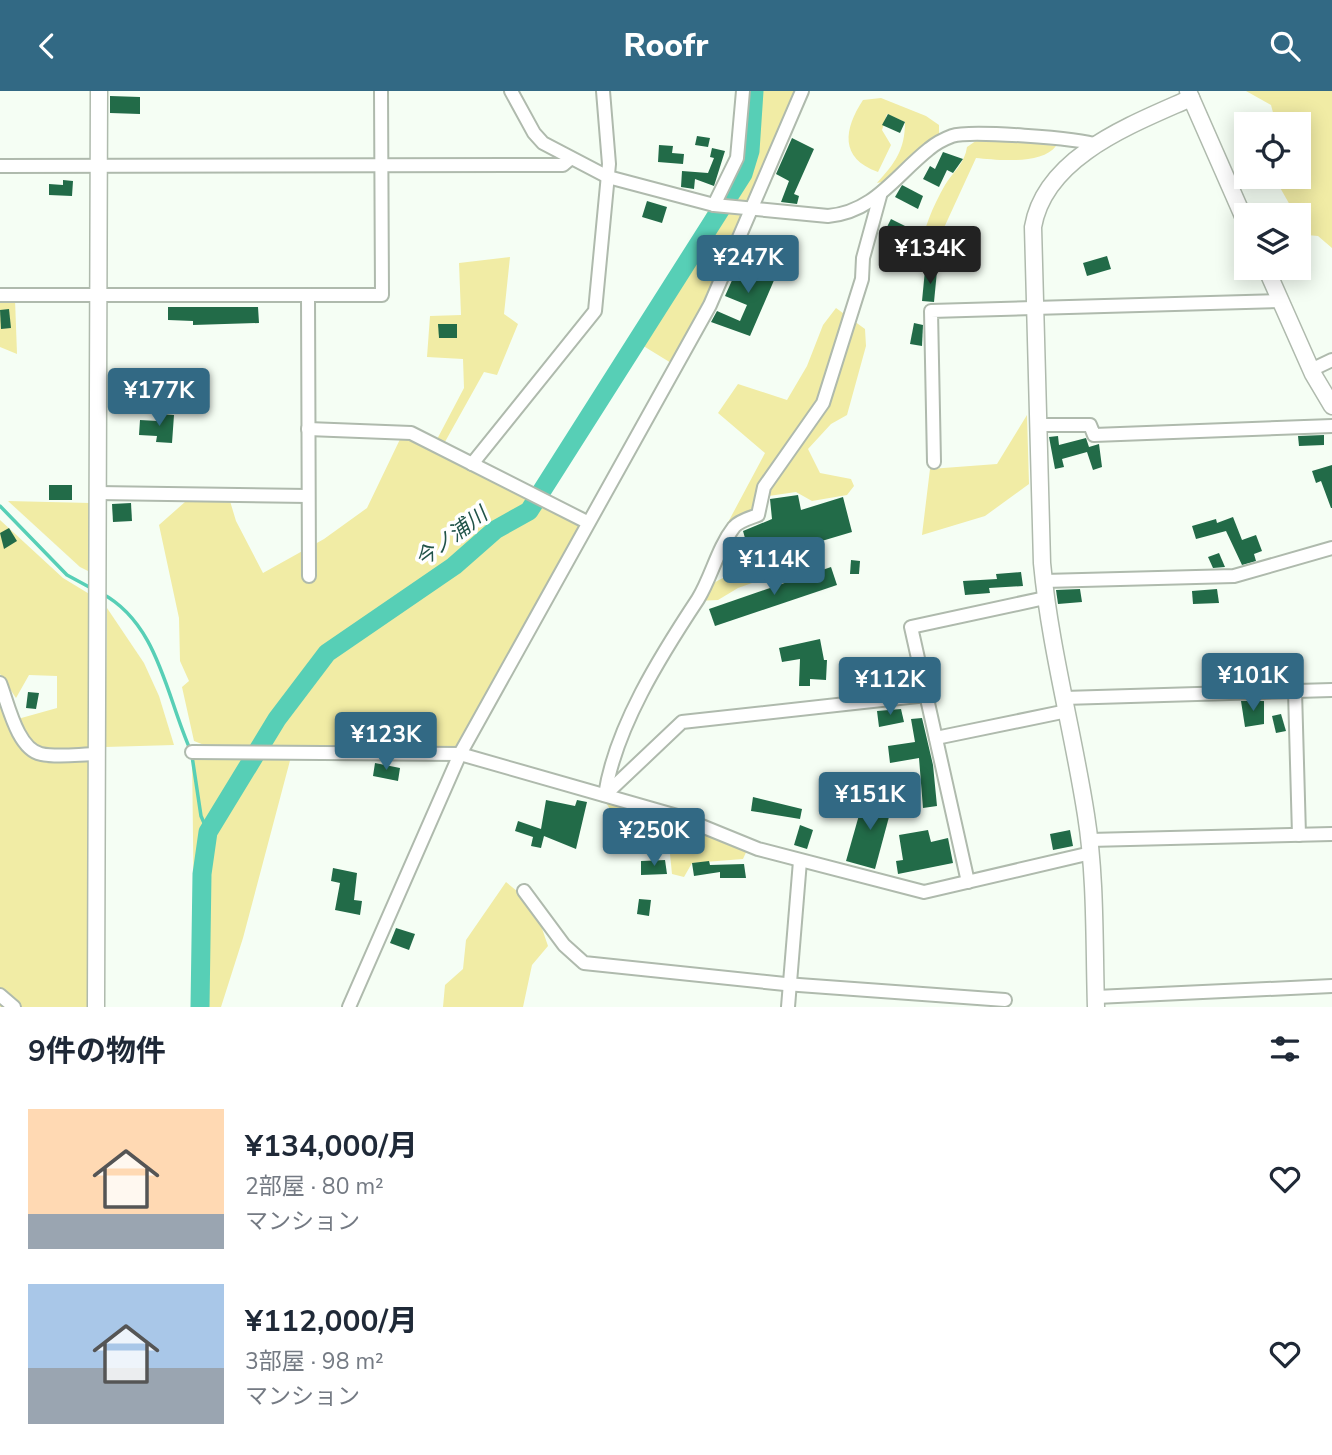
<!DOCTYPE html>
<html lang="ja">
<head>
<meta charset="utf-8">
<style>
	:root { --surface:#fff; --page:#f6f6f7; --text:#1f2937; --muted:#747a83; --accent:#326984 }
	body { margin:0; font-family:"Nunito Sans","Noto Sans JP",sans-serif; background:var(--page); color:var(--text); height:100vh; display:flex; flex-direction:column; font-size:26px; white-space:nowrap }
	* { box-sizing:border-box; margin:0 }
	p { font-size:23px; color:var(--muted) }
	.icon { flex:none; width:38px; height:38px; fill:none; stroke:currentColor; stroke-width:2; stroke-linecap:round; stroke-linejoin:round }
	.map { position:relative; height:916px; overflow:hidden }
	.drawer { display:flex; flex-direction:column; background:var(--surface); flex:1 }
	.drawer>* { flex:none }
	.controls { position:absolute; left:1234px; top:21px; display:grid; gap:14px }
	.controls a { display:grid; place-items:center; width:77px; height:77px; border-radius:0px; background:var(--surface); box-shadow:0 4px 18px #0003; font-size:35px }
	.price { position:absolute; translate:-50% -60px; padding:0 16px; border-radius:7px; background:var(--accent); color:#fff; font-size:23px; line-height:46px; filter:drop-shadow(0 2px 4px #0008) }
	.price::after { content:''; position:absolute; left:50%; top:42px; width:21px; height:16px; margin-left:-10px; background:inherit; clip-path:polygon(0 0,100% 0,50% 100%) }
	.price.current { background:#222; color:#fff }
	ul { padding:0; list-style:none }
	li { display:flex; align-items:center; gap:21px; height:175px; padding:0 28px }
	li span { display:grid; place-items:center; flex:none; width:196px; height:140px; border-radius:0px; color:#555 }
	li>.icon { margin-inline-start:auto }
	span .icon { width:84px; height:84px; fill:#fffc; stroke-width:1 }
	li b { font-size:30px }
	h2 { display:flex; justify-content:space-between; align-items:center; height:84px; padding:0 28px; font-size:30px }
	header { display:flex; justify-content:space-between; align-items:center; height:91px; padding:0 28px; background:var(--accent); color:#fff; font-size:32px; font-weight:800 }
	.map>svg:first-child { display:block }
	.green { fill:#f1eca5 }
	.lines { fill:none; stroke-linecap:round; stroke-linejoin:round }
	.stream { stroke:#57cfb6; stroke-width:3.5 }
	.river { stroke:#57cfb6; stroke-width:19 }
	.building { fill:#226b48 }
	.minor-casing { stroke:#afbaad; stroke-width:16 }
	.tertiary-casing { stroke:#afbaad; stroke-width:19 }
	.minor { stroke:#fff; stroke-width:12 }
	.tertiary { stroke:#fff; stroke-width:16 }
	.labels { text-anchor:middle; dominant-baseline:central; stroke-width:7; stroke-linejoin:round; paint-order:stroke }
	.water-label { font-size:21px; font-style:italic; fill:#215449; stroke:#fff }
</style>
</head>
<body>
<header><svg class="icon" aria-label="back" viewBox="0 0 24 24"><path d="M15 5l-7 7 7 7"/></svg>Roofr<svg class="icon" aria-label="search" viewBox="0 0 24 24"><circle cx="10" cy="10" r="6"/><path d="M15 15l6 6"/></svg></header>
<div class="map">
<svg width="1332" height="916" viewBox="0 0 1332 916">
	<rect width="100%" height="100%" fill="#f5fef4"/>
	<g class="green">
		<path d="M743 0H800L767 81 676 275 632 248 675 182 737 65Z"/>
		<path d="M1246 0H1332V157L1318 145 1307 144 1274 86H1298V33H1276L1271 14Z"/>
		<path d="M881 7 926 25 939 34V43C923 63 903 88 877 92 895 72 905 59 905 31L887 23 882 39 891 54 878 81C839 67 844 38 863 9Z"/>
		<path d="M983 45 1056 55C1042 74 997 69 976 67L931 165 920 164C922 140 933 115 945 94 953 81 965 72 967 56Z"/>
		<path d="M510 166 504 223 518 233 497 284 484 281 441 358 587 431 460 663 292 662 243 847 221 916H195L192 661H222L194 650 182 596 189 590 180 570 179 527 159 434 194 403 230 410 236 430 263 482 324 448 367 417 403 342 434 354 464 297 463 268 427 266 430 225 461 224 459 172Z"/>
		<path d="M0 208H15L17 263 0 256Z"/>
		<path d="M836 217 865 238 866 255 847 324 831 333 808 358 820 382 851 388 854 395 847 404 812 410 796 401 762 406 751 423 709 467 765 362 718 322 738 293 787 309 807 275 823 234Z"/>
		<path d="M1027 324 1029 393 985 425 922 444 930 378 997 373Z"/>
		<path d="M8 410 90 412 88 480 80 476Z"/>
		<path d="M0 429 63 487 91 504 88 916H0V614L7 631 57 617V585L29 584 16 607 0 583Z"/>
		<path d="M811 457 809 472 738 497 718 509 696 510C712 480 779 469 811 457Z"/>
		<path d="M107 517 144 572 159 605 174 654 105 656Z"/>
		<path d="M605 710 748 757 743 768 692 772 684 786 672 783 670 763 636 761Z"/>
		<path d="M506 791 534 814 548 855 532 874 523 916H443L445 894 463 878 466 849Z"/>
	</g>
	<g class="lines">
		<g class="stream">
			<path d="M0 415 67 484 91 497"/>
			<path d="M101 502C158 532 166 604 190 658"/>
			<path d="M192 665 201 725 208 741"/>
		</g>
		<path class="river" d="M200 916 202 783 208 741 277 628 327 562 454 475 495 439 529 420 743 83 750 60 754 0"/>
	</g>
	<g class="building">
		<path d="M110 5 140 6V23L110 22Z"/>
		<path d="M888 23 905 31 900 42 882 34Z"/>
		<path d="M697 45 710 47 708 56 695 54Z"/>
		<path d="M792 47 814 58 794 103 799 105 797 113 781 111 789 90 776 83Z"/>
		<path d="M659 54 673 55 672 62 684 63 683 73 658 71Z"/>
		<path d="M712 57 725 60 714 95 695 88 694 98 681 96 682 80 708 82 714 67 710 66Z"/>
		<path d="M943 61 963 68 953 82 947 79 939 96 923 88 930 75 935 78Z"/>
		<path d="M63 89 73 90 72 105 49 104V93L63 94Z"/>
		<path d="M902 94 923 105 918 118 895 106Z"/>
		<path d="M647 110 667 116 662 132 642 126Z"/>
		<path d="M891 128 913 139 907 152 885 140Z"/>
		<path d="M1107 165 1111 178 1087 185 1083 172Z"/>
		<path d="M742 167 778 180 750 245 711 231 717 220 740 230 747 214 725 205Z"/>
		<path d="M925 179 937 180 934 211 922 210Z"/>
		<path d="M168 216H258L259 232 193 234V230L168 229Z"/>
		<path d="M9 218 11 237 1 238 0 219Z"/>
		<path d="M914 232 923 234 922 255 910 253Z"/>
		<path d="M438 233H457V247H439Z"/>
		<path d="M144 280 171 282 170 302 142 300Z"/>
		<path d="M175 304H186V320H174Z"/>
		<path d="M159 323 174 324 172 352 156 351 157 345 139 344 140 329 158 330Z"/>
		<path d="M1324 344V354L1299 355 1298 345Z"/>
		<path d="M1058 345 1059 354 1086 347 1089 356 1099 353 1102 376 1093 379 1087 361 1062 368 1064 376 1055 378 1049 346Z"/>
		<path d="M1332 374V417H1331L1321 390 1316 392 1312 380Z"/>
		<rect x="49" y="394" width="23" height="15"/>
		<path d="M798 404 801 419 843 406 852 441 734 476 730 463 748 458 743 440 772 428 770 408Z"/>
		<path d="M131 412 132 430 113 431 112 413Z"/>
		<path d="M1233 426 1242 449 1256 444 1262 460 1254 463 1256 470 1242 474 1226 440 1196 448 1192 435 1216 428 1217 432Z"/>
		<path d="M9 437 17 450 4 458 0 442Z"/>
		<path d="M1219 462 1225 476 1213 477 1208 466Z"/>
		<path d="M851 469 860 470 859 483H850Z"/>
		<path d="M831 476 837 494 715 535 709 518Z"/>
		<path d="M1021 481 1023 495 989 497 990 502 965 504 963 490 997 488 996 483Z"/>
		<path d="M1080 498 1082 511 1058 513 1056 499Z"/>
		<path d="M1217 498 1219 512 1193 513 1192 500Z"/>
		<path d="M820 548 824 569H827L826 589 810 588V595H799L800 568 782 571 779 557Z"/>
		<path d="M28 601 39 602 36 618 26 617Z"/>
		<path d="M1241 610H1264V633L1245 636Z"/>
		<path d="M901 618 904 631 879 636 877 620Z"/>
		<path d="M1281 623 1286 640 1276 642 1272 625Z"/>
		<path d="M922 627 933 674 937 715 923 717 919 667 890 672 888 655 915 651 911 628Z"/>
		<path d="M375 672 400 677 398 690 373 685Z"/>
		<path d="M865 703 893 711 875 778 846 770Z"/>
		<path d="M753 706 802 718 800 728 751 720Z"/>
		<path d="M546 709 575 715 577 709 587 711 576 758 544 745 541 757 531 755 533 746 515 740 518 730 541 738Z"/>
		<path d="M800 734 813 739 807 758 794 754Z"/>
		<path d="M928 739 931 751 948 747 953 772 898 783 896 770 903 769 899 744Z"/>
		<path d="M1070 739 1073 755 1053 759 1050 743Z"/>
		<path d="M665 769 667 783 641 784V770Z"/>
		<path d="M709 770 710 774 744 773 746 787H720V781L694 785 692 772Z"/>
		<path d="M333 777 357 782 354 809 362 810 360 824 335 819 340 792 331 790Z"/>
		<path d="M639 808 651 809 649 825 637 823Z"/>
		<path d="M396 837 415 843 409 859 390 852Z"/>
	</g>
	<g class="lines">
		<g class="minor-casing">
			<g id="minor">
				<path d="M511 0 534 42 543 52 608 86 714 114 828 125C874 121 895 85 929 58 935 53 944 48 952 45 969 39 1079 47 1097 54"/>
				<path d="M0 75 563 74 570 68"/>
				<path d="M714 114 737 67 743 0"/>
				<path d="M0 204H382L381 0"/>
				<path d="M308 204 309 485"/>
				<path d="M1311 279 1332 269"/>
				<path d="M1037 334H1090L1094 344 1332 335"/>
				<path d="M308 338 411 342 587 431"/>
				<path d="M934 371 931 220 1281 210"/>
				<path d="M472 373 595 220 609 73 603 0"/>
				<path d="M97 402 308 405"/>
				<path d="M1044 490 1234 485 1332 457"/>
				<path d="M0 592C8 612 17 658 41 663 58 667 80 663 98 663"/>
				<path d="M1295 600 1299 744"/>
				<path d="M1064 607 1332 599"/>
				<path d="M936 647 1067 620"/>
				<path d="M192 661 460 663 677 725 758 758 924 801 1091 762"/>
				<path d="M605 704C615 637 661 564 698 508 712 485 717 458 734 436 739 430 750 427 758 424L764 396 823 312 862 188 863 167 880 105"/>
				<path d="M605 704 682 631 927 604"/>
				<path d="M1089 749 1332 743"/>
				<path d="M968 791 911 536 1045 507"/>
				<path d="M524 800 564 854 584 872 785 893 1005 909"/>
				<path d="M0 904 14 916"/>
				<path d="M1096 906 1332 895"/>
				<path d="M349 916 460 663 710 214 802 0"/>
				<path d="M788 916 800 770"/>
			</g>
		</g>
		<g class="tertiary-casing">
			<g id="tertiary">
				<path d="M1188 0 1246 132"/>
				<path d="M1266 177 1313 283 1332 315"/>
				<path d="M96 916 99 0"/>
				<path d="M1096 916C1094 852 1096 787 1086 724 1073 640 1050 557 1042 472L1033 136C1045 65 1133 33 1191 7"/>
			</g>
		</g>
		<use href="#minor" class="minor"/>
		<use href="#tertiary" class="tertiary"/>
	</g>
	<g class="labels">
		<g class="water-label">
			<text transform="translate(451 446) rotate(-37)">今ノ浦川</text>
		</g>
	</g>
</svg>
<div class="controls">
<a><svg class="icon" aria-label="locate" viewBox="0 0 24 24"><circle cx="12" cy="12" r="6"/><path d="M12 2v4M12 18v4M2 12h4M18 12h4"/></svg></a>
<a><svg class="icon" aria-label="layers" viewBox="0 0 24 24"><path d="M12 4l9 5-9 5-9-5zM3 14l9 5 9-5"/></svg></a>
</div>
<b class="price current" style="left:930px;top:195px">¥134K</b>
<b class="price" style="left:748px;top:204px">¥247K</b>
<b class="price" style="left:159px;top:337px">¥177K</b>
<b class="price" style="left:774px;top:506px">¥114K</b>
<b class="price" style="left:1253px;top:622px">¥101K</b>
<b class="price" style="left:890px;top:626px">¥112K</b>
<b class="price" style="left:386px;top:681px">¥123K</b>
<b class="price" style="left:870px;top:741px">¥151K</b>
<b class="price" style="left:654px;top:777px">¥250K</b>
</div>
<section class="drawer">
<h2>9件の物件<svg class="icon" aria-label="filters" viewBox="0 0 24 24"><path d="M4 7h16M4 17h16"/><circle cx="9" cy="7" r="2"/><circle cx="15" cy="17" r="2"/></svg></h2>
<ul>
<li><span style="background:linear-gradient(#ffd9b3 75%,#9aa5b1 0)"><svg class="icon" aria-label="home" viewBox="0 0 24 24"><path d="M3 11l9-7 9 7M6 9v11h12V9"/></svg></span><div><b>¥134,000/月</b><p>2部屋 · 80 m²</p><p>マンション</p></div><svg class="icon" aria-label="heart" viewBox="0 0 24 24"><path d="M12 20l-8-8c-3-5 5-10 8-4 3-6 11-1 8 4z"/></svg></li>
<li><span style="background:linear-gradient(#a9c7e8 60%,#9aa5b1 0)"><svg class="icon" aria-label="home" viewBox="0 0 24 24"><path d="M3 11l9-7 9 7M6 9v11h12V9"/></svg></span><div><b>¥112,000/月</b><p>3部屋 · 98 m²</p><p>マンション</p></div><svg class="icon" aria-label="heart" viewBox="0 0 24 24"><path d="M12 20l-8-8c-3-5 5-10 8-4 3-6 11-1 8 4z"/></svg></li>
</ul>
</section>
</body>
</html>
